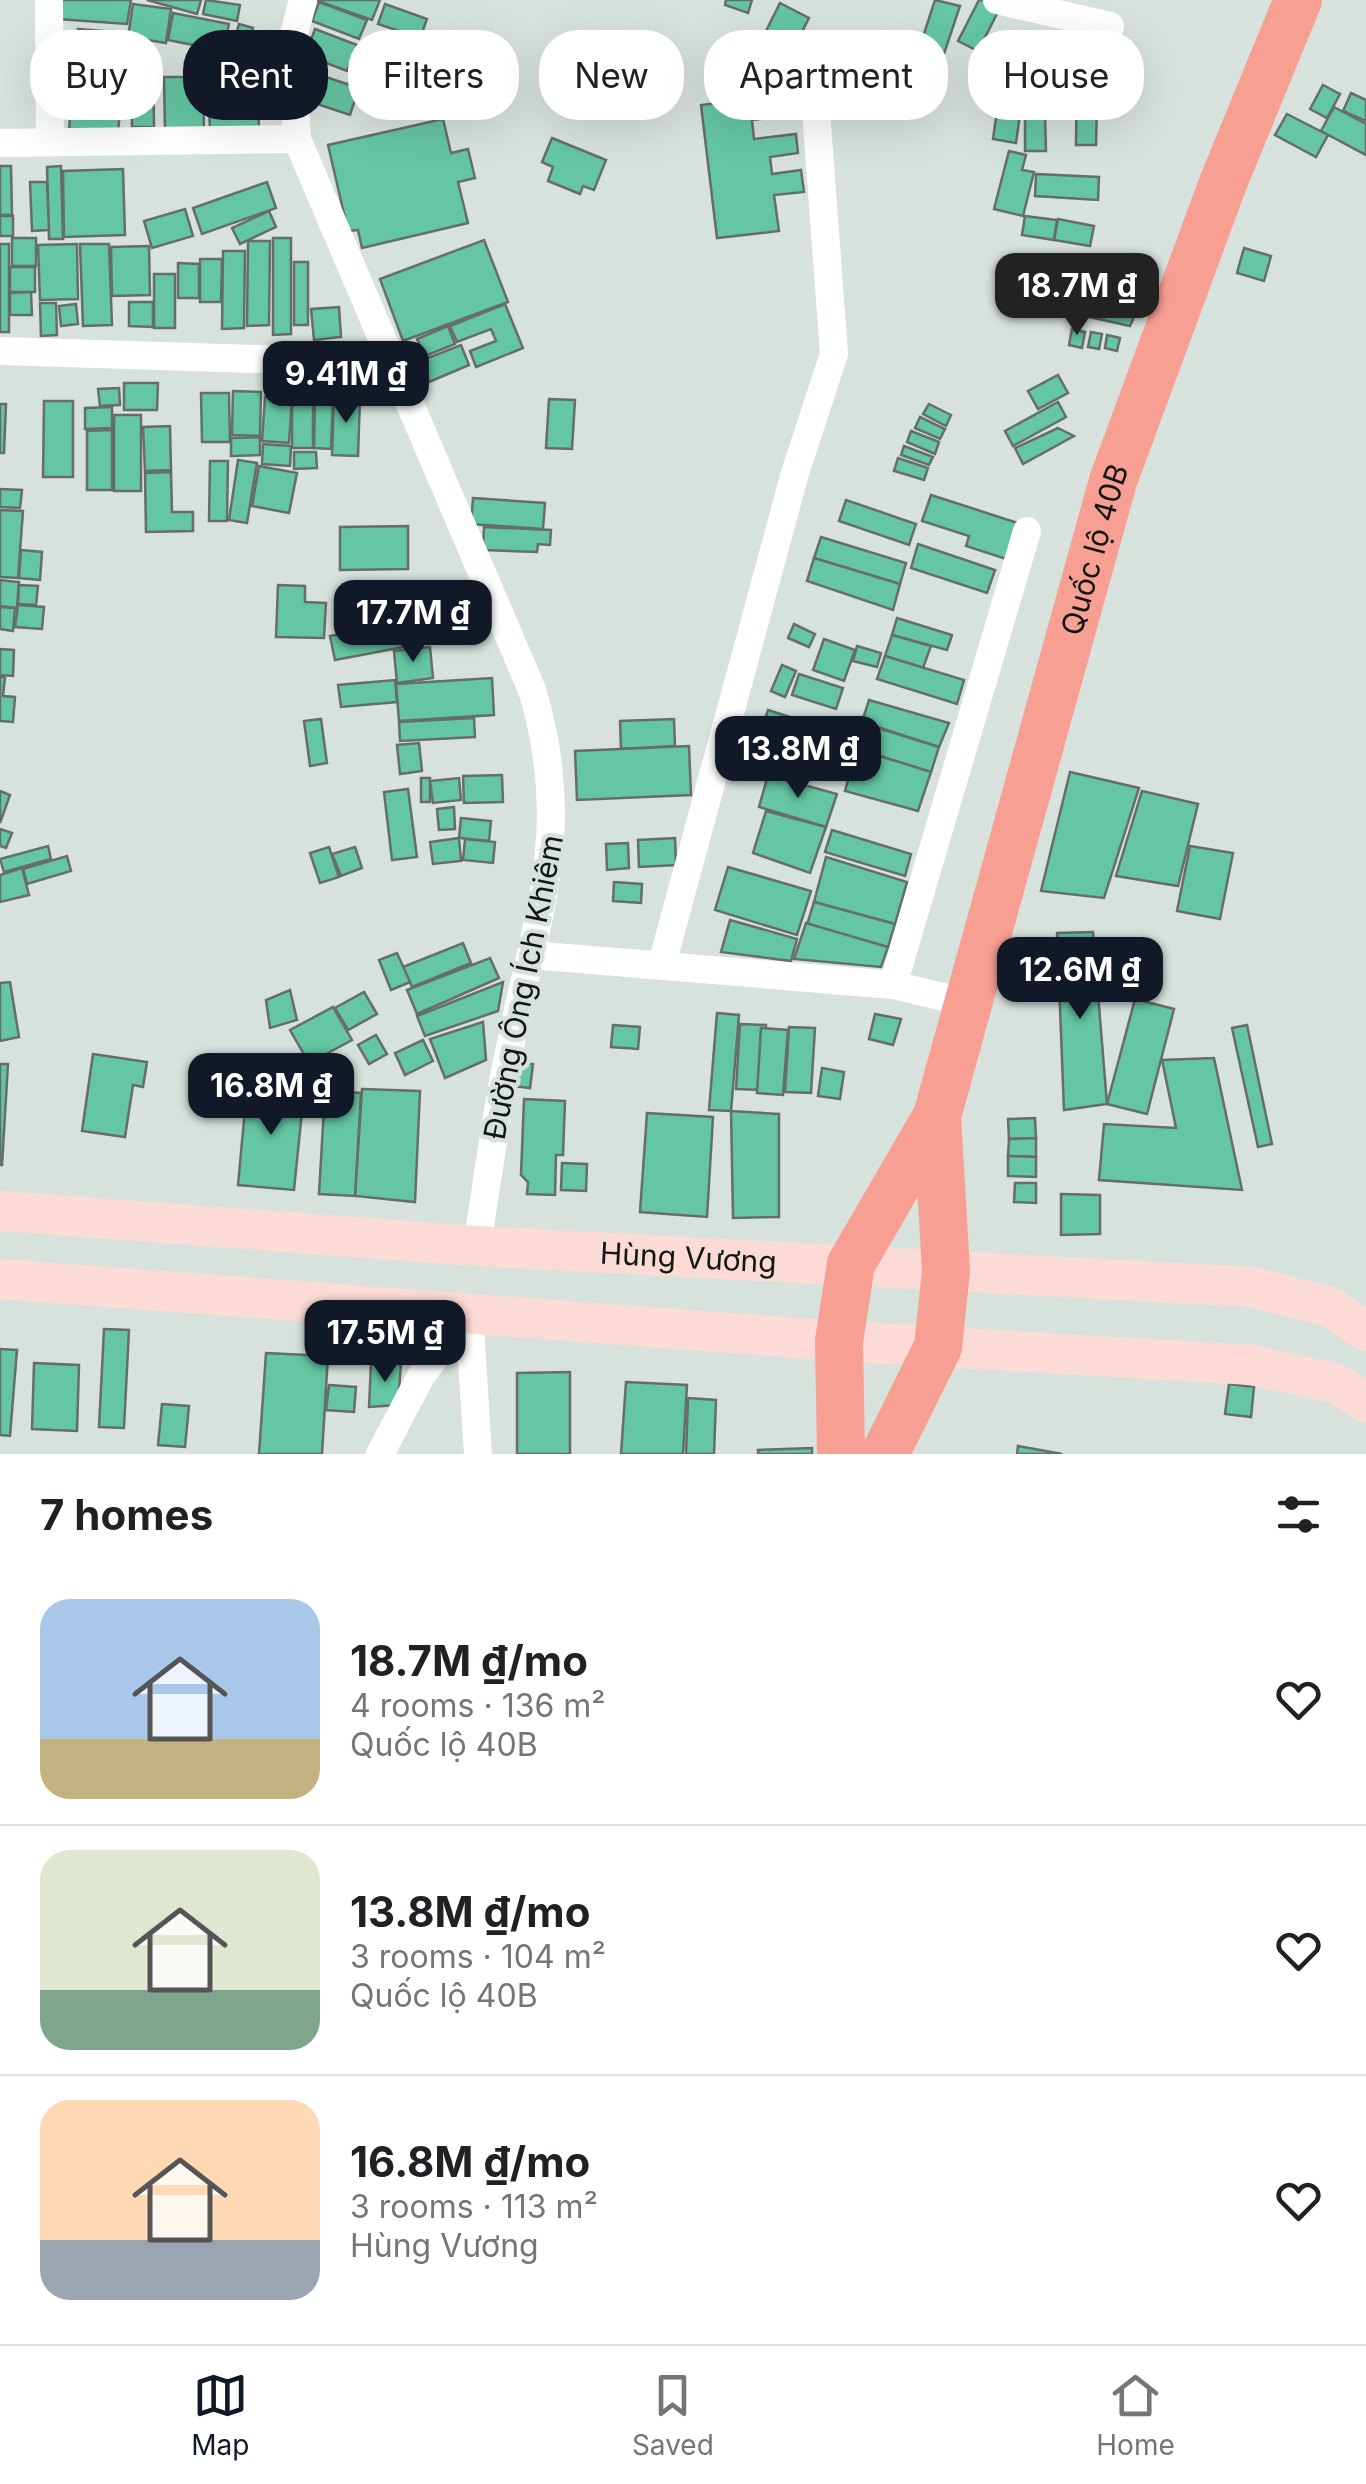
<!DOCTYPE html>
<html lang="en">
<head>
<meta charset="utf-8">
<style>
	:root { --surface:#fff; --page:#f6f6f6; --text:#202124; --muted:#757577; --line:#e0e0e0; --accent:#111827 }
	body { margin:0; font-family:Inter,sans-serif; background:var(--page); color:var(--text); height:100vh; display:flex; flex-direction:column; font-size:38px; white-space:nowrap }
	* { box-sizing:border-box; margin:0 }
	p { font-size:32px; color:var(--muted) }
	.icon { flex:none; width:55px; height:55px; fill:none; stroke:currentColor; stroke-width:2; stroke-linecap:round; stroke-linejoin:round }
	.map { position:relative; height:1454px; overflow:hidden }
	.panel { display:flex; flex-direction:column; background:var(--surface); flex:1 }
	.panel>* { flex:none }
	.banner { position:absolute; left:30px; top:30px; width:1308px; height:90px; display:flex; gap:20px }
	.price { position:absolute; translate:-50% -85px; padding:0 22px; border-radius:20px; background:var(--accent); color:#fff; font-size:32px; line-height:65px; filter:drop-shadow(0 2px 5px #0008) }
	.price::after { content:''; position:absolute; left:50%; top:60px; width:30px; height:22px; margin-left:-15px; background:inherit; clip-path:polygon(0 0,100% 0,50% 100%) }
	.price.current { background:#222; color:#fff }
	ul { padding:0; list-style:none }
	li { display:flex; align-items:center; gap:30px; height:250px; padding:0 40px }
	li+li { border-top:2px solid var(--line) }
	li span { display:grid; place-items:center; flex:none; width:280px; height:200px; border-radius:30px; color:#555 }
	li>.icon { margin-inline-start:auto }
	span .icon { width:120px; height:120px; fill:#fffc; stroke-width:1 }
	li b { font-size:42px }
	h2 { display:flex; justify-content:space-between; align-items:center; height:120px; padding:0 40px; font-size:42px }
	.tag { padding:0 35px; border-radius:40px; background:var(--surface); box-shadow:0 10px 40px #0002; font-size:35px; line-height:90px }
	.tag.current { background:var(--accent); color:#fff }
	.dock { display:flex; justify-content:space-around; align-items:center; height:140px; border-top:2px solid var(--line); background:var(--surface); font-size:28px; color:var(--muted) }
	.dock a { display:grid; justify-items:center; gap:5px }
	.dock .current { color:var(--accent) }
	.map>svg:first-child { display:block }
	.building { fill:#64c6a2; stroke:#656e6a; stroke-width:2.5 }
	.lines { fill:none; stroke-linecap:round; stroke-linejoin:round }
	.minor { stroke:#fff; stroke-width:28 }
	.secondary { stroke:#fcdbd6; stroke-width:40 }
	.trunk { stroke:#f79f92; stroke-width:48 }
	.labels { text-anchor:middle; dominant-baseline:central; stroke-width:9; stroke-linejoin:round; paint-order:stroke }
	.street-label { font-size:30px; fill:#121614; stroke:#d8e2dd }
</style>
</head>
<body>
<div class="map">
<svg width="1366" height="1454" viewBox="0 0 1366 1454">
	<rect width="100%" height="100%" fill="#d8e2dd"/>
	<g class="building">
		<path d="M58 0H131L127 24 58 19Z"/>
		<path d="M147 0H201L197 14Z"/>
		<path d="M206 0 240 5 237 21 203 14Z"/>
		<path d="M315 0H380L372 20Z"/>
		<path d="M726 0H752L748 13 725 5Z"/>
		<path d="M935 0 960 6 943 57 919 49Z"/>
		<path d="M979 0H1004L978 51 958 41Z"/>
		<path d="M319 2 367 20 359 39 312 21Z"/>
		<path d="M780 3 809 18 787 61 758 47Z"/>
		<path d="M133 4 171 9 166 43 128 37Z"/>
		<path d="M385 4 427 19 420 38 378 24Z"/>
		<path d="M173 13 229 24 223 51 168 40Z"/>
		<path d="M239 24 253 28 250 42 235 38Z"/>
		<path d="M78 29 127 33 118 133 69 129Z"/>
		<path d="M315 29 357 45 347 71 305 55Z"/>
		<path d="M1076 41 1103 42 1102 63H1076Z"/>
		<path d="M363 43 410 59 397 98 349 82Z"/>
		<path d="M131 57H153L154 127H132Z"/>
		<path d="M1004 61 1027 64 1016 143 993 139Z"/>
		<path d="M1077 65 1098 66 1096 145H1076Z"/>
		<path d="M311 72 359 88 350 115 302 99Z"/>
		<path d="M164 77H203L204 132 165 133Z"/>
		<path d="M234 80 235 101 258 100 259 129 210 131 208 81Z"/>
		<path d="M1323 85 1340 94 1327 118 1310 109Z"/>
		<path d="M1351 93 1366 100V121L1343 111Z"/>
		<path d="M781 95 783 116 752 120 754 139 796 134 798 153 770 157 772 174 801 170 804 192 774 195 779 231 717 238 701 105Z"/>
		<path d="M1334 107 1366 124V155L1321 131Z"/>
		<path d="M1045 112 1046 151H1025V113Z"/>
		<path d="M1287 114 1328 135 1316 157 1275 135Z"/>
		<path d="M443 119 451 153 468 149 475 178 458 182 468 223 362 248 358 230 348 231 328 145Z"/>
		<path d="M552 138 606 160 594 190 583 186 580 194 548 181 553 167 542 162Z"/>
		<path d="M1009 151 1026 155 1022 170 1034 172 1023 216 994 209Z"/>
		<path d="M0 166H11L12 215H0Z"/>
		<path d="M61 166 63 239H49L47 167Z"/>
		<path d="M123 169 125 235 64 237 63 171Z"/>
		<path d="M1036 174 1099 177 1098 200 1035 196Z"/>
		<path d="M30 182H47L49 230 32 231Z"/>
		<path d="M267 182 276 208 202 234 193 208Z"/>
		<path d="M185 209 193 236 152 248 144 221Z"/>
		<path d="M269 211 276 227 240 244 232 228Z"/>
		<rect x="0" y="216" width="13" height="20"/>
		<path d="M1025 216 1057 220 1054 240 1022 235Z"/>
		<path d="M1058 219 1094 226 1090 246 1054 240Z"/>
		<rect x="12" y="238" width="24" height="28"/>
		<path d="M273 238H291V334L273 335Z"/>
		<path d="M484 240 508 302 403 341 380 279Z"/>
		<path d="M248 241H270L269 325 247 326Z"/>
		<rect x="0" y="244" width="9" height="88"/>
		<path d="M77 244 78 299 40 300 38 245Z"/>
		<path d="M80 244H109L112 325 83 326Z"/>
		<path d="M149 246 150 295 112 296 111 247Z"/>
		<path d="M1244 248 1271 256 1264 281 1237 273Z"/>
		<path d="M223 251H245L244 328 222 329Z"/>
		<path d="M200 259H222L221 302H200Z"/>
		<rect x="294" y="262" width="14" height="63"/>
		<path d="M178 263 199 264V298H178Z"/>
		<rect x="10" y="267" width="25" height="25"/>
		<rect x="154" y="274" width="21" height="54"/>
		<path d="M31 292 32 315H10V293Z"/>
		<path d="M1094 293 1139 305 1130 326 1085 316Z"/>
		<path d="M129 302H153V327L129 326Z"/>
		<path d="M40 303H56L57 335 41 336Z"/>
		<path d="M76 304 78 324 61 326 59 306Z"/>
		<path d="M505 304 523 348 476 367 470 351 496 341 491 329 457 342 450 326Z"/>
		<path d="M339 307 341 337 314 340 311 309Z"/>
		<path d="M448 326 455 344 425 356 417 339Z"/>
		<path d="M1072 329 1085 332 1082 348 1069 345Z"/>
		<path d="M1091 332 1102 334 1099 349 1088 347Z"/>
		<path d="M1107 335 1120 338 1117 351 1105 348Z"/>
		<path d="M461 345 469 365 429 382 420 361Z"/>
		<path d="M1058 375 1068 393 1038 409 1028 391Z"/>
		<path d="M124 383H158L157 410H124Z"/>
		<path d="M119 388 120 405 100 406 98 389Z"/>
		<path d="M233 391 261 392 260 436 232 435Z"/>
		<path d="M201 393H229L230 442H202Z"/>
		<path d="M334 396 360 397 358 456 332 455Z"/>
		<path d="M265 397 292 398 289 443 262 441Z"/>
		<path d="M315 397 333 398 331 449 314 448Z"/>
		<path d="M549 399 575 400 572 449 546 448Z"/>
		<path d="M44 401H73V477H43Z"/>
		<path d="M1058 402 1066 417 1013 446 1005 431Z"/>
		<rect x="292" y="403" width="21" height="45"/>
		<path d="M0 404H6L4 453H0Z"/>
		<path d="M929 404 951 415 946 426 923 414Z"/>
		<path d="M112 407V428L85 429V408Z"/>
		<rect x="114" y="415" width="27" height="76"/>
		<path d="M920 417 945 429 940 439 915 428Z"/>
		<path d="M170 426 171 470 145 471 143 427Z"/>
		<path d="M1058 428 1074 436 1023 464 1015 448Z"/>
		<path d="M112 430V490H87V431Z"/>
		<path d="M911 431 939 442 935 454 907 442Z"/>
		<path d="M260 437V455L231 456V438Z"/>
		<path d="M263 444 291 446 290 466 262 464Z"/>
		<path d="M904 446 933 457 929 465 901 455Z"/>
		<path d="M294 452H316L317 468 294 469Z"/>
		<path d="M898 458 928 468 924 480 894 471Z"/>
		<path d="M238 460 257 463 247 523 229 520Z"/>
		<path d="M210 461H228L227 521H209Z"/>
		<path d="M259 466 297 473 289 513 252 506Z"/>
		<path d="M171 472 172 512H193V531L146 532 145 473Z"/>
		<path d="M0 489 22 490 20 508 0 507Z"/>
		<path d="M931 495 1018 523 1006 559 966 546 969 536 922 521Z"/>
		<path d="M473 498 545 503 543 529 471 524Z"/>
		<path d="M846 500 916 524 909 545 839 521Z"/>
		<path d="M0 510 23 511 18 578 0 577Z"/>
		<path d="M408 526V569L340 570V527Z"/>
		<path d="M484 527 551 530 550 545 538 544 537 552 483 550Z"/>
		<path d="M821 537 906 563 900 584 814 558Z"/>
		<path d="M918 544 995 570 987 593 911 568Z"/>
		<path d="M21 550 42 552 40 580 19 578Z"/>
		<path d="M814 558 900 584 893 610 807 581Z"/>
		<path d="M0 580 19 582 17 608 0 606Z"/>
		<path d="M19 585 38 586 36 605 18 604Z"/>
		<path d="M278 585 305 586V602L326 603 324 638 276 637Z"/>
		<path d="M426 587 429 611 347 618 345 595Z"/>
		<path d="M18 605 44 607 42 629 15 627Z"/>
		<path d="M0 607 15 608 13 631 0 629Z"/>
		<path d="M437 616 441 640 335 660 330 636Z"/>
		<path d="M897 618 952 635 947 650 892 635Z"/>
		<path d="M794 624 815 634 809 647 788 638Z"/>
		<path d="M892 635 931 646 923 668 885 656Z"/>
		<path d="M824 639 855 650 844 681 813 670Z"/>
		<path d="M857 646 881 653 877 667 853 661Z"/>
		<path d="M430 647 433 678 397 683 394 651Z"/>
		<path d="M0 649 14 650 13 676 0 675Z"/>
		<path d="M885 656 964 680 957 704 877 679Z"/>
		<path d="M782 665 796 671 785 697 771 691Z"/>
		<path d="M799 674 843 688 836 709 792 695Z"/>
		<path d="M0 677H5L3 696 15 697 13 722 0 721Z"/>
		<path d="M492 678 494 715 399 721 396 684Z"/>
		<path d="M395 680 397 702 341 707 338 685Z"/>
		<path d="M869 700 949 723 939 747 862 722Z"/>
		<path d="M768 710 834 731 826 753 761 732Z"/>
		<path d="M474 718 475 737 400 741 399 722Z"/>
		<path d="M321 719 327 763 310 766 304 721Z"/>
		<path d="M674 719 675 746 621 749 620 721Z"/>
		<path d="M865 724 939 747 931 772 857 749Z"/>
		<path d="M419 743 422 771 400 774 397 745Z"/>
		<path d="M689 746 691 795 577 800 575 751Z"/>
		<path d="M857 749 931 772 918 811 845 791Z"/>
		<path d="M1070 772 1139 788 1104 898 1041 891Z"/>
		<path d="M502 775 503 802 464 803 463 776Z"/>
		<path d="M768 775 837 794 826 827 759 807Z"/>
		<rect x="421" y="778" width="9" height="24"/>
		<path d="M459 778 461 800 433 803 430 781Z"/>
		<path d="M408 789 417 857 392 860 384 792Z"/>
		<path d="M0 791 10 795 0 823Z"/>
		<path d="M1142 791 1198 804 1178 886 1116 876Z"/>
		<path d="M454 807 455 829 439 830 437 809Z"/>
		<path d="M766 811 826 827 810 873 753 853Z"/>
		<path d="M461 818 491 821 489 841 459 838Z"/>
		<path d="M0 829 12 833 6 848 0 846Z"/>
		<path d="M832 830 911 854 905 876 825 852Z"/>
		<path d="M459 838 461 861 433 864 430 842Z"/>
		<path d="M675 838 676 865 639 867 638 840Z"/>
		<path d="M465 839 495 842 493 863 463 860Z"/>
		<path d="M628 843 629 868 607 870 606 844Z"/>
		<path d="M48 846 51 859 4 872 0 859Z"/>
		<path d="M1190 846 1233 853 1220 919 1177 911Z"/>
		<path d="M329 847 339 877 320 883 310 853Z"/>
		<path d="M355 847 362 868 341 876 332 854Z"/>
		<path d="M67 856 71 871 27 884 23 869Z"/>
		<path d="M826 857 907 882 895 924 814 902Z"/>
		<path d="M728 867 811 891 797 935 715 910Z"/>
		<path d="M22 868 29 895 0 902V875Z"/>
		<path d="M614 882 642 884 641 903 613 901Z"/>
		<path d="M814 902 895 924 888 947 807 925Z"/>
		<path d="M730 920 797 939 791 961 721 952Z"/>
		<path d="M806 923 888 947 881 967 794 959Z"/>
		<path d="M1093 932 1107 1104 1064 1110 1057 933Z"/>
		<path d="M463 943 471 963 412 987 403 967Z"/>
		<path d="M397 953 410 982 391 990 379 960Z"/>
		<path d="M490 958 499 978 417 1014 407 990Z"/>
		<path d="M10 982 19 1037 0 1041V983Z"/>
		<path d="M503 982 498 1011 425 1036 417 1016Z"/>
		<path d="M290 990 297 1020 270 1028 266 1000Z"/>
		<path d="M364 992 377 1014 348 1030 335 1008Z"/>
		<path d="M1135 999 1174 1009 1147 1114 1107 1104Z"/>
		<path d="M333 1007 352 1040 309 1063 290 1030Z"/>
		<path d="M717 1013 739 1015 731 1111 709 1110Z"/>
		<path d="M875 1014 901 1019 893 1045 869 1039Z"/>
		<path d="M483 1022 486 1060 445 1078 430 1039Z"/>
		<path d="M740 1024 766 1025 762 1090 736 1089Z"/>
		<path d="M613 1025 640 1027 638 1049 611 1047Z"/>
		<path d="M1247 1025 1272 1144 1258 1147 1232 1028Z"/>
		<path d="M789 1027 815 1028 811 1093 785 1092Z"/>
		<path d="M761 1028 788 1030 783 1095 757 1093Z"/>
		<path d="M376 1035 387 1054 369 1064 358 1045Z"/>
		<path d="M423 1040 433 1061 405 1075 395 1053Z"/>
		<path d="M93 1054 147 1062 143 1087 133 1085 125 1137 82 1131Z"/>
		<path d="M260 1058 302 1062 300 1082 256 1079Z"/>
		<path d="M1214 1058 1242 1190 1099 1180 1104 1124 1176 1128 1162 1060Z"/>
		<path d="M515 1062 533 1064 530 1088 512 1086Z"/>
		<path d="M0 1064H8L2 1165H0Z"/>
		<path d="M822 1068 844 1072 840 1099 818 1096Z"/>
		<path d="M247 1087 304 1092 294 1190 238 1185Z"/>
		<path d="M362 1089 420 1091 415 1202 355 1196Z"/>
		<path d="M325 1091 361 1093 355 1196 319 1194Z"/>
		<path d="M524 1099 565 1101 563 1155H556L555 1195 527 1194 528 1182 521 1175Z"/>
		<path d="M731 1111 779 1114V1217L733 1218Z"/>
		<path d="M647 1113 713 1117 707 1217 640 1212Z"/>
		<path d="M1035 1118 1036 1138 1009 1139 1008 1119Z"/>
		<path d="M1036 1138V1157L1008 1156 1009 1139Z"/>
		<path d="M1008 1156 1036 1157V1177L1008 1176Z"/>
		<path d="M562 1163 587 1164 586 1191 561 1190Z"/>
		<path d="M1015 1183H1036V1203L1014 1202Z"/>
		<path d="M1061 1194 1100 1195V1234L1061 1235Z"/>
		<path d="M104 1329 129 1330 124 1428 99 1427Z"/>
		<path d="M0 1349 17 1350 10 1436 0 1435Z"/>
		<path d="M266 1353 328 1356 322 1454H259Z"/>
		<path d="M34 1363 79 1365 77 1431 32 1429Z"/>
		<path d="M401 1363 398 1405 369 1407 371 1364Z"/>
		<path d="M570 1372V1454H517V1373Z"/>
		<path d="M626 1382 687 1385 683 1454H621Z"/>
		<path d="M1229 1384 1254 1387 1251 1417 1225 1414Z"/>
		<path d="M329 1385 356 1387 354 1412 326 1410Z"/>
		<path d="M688 1398 716 1400 714 1454H686Z"/>
		<path d="M162 1404 189 1406 185 1447 158 1445Z"/>
		<path d="M1018 1446 1062 1454H1017Z"/>
		<path d="M812 1448V1454H758V1450Z"/>
	</g>
	<g class="lines">
		<g class="minor">
			<path d="M49 0 50 142"/>
			<path d="M303 0 292 42 297 139 532 690C575 832 535 919 508 1057 495 1120 487 1183 477 1246"/>
			<path d="M997 0 1110 26"/>
			<path d="M0 143 297 139"/>
			<path d="M0 351 389 363"/>
			<path d="M531 955 893 985 969 1003"/>
			<path d="M662 964 795 473 834 354 816 111"/>
			<path d="M893 985 1027 531"/>
			<path d="M469 1312 478 1454"/>
			<path d="M380 1454 421 1376 469 1312"/>
		</g>
		<g class="secondary">
			<path id="s1" d="M0 1211 477 1246 1252 1287 1330 1307 1366 1331"/>
			<path d="M0 1279 839 1341 1252 1365 1337 1384 1366 1402"/>
		</g>
		<g class="trunk">
			<path id="s2" d="M841 1454 839 1341 851 1264 937 1116 1113 481 1223 183 1298 0"/>
			<path d="M885 1454 938 1347 946 1271 937 1116"/>
		</g>
	</g>
	<g class="labels">
		<g class="street-label">
			<text stroke="none"><textPath href="#s2" startOffset="950">Quốc lộ 40B</textPath></text>
			<text transform="translate(523 987) rotate(-79)">Đường Ông Ích Khiêm</text>
			<text stroke="none"><textPath href="#s1" startOffset="690">Hùng Vương</textPath></text>
		</g>
	</g>
</svg>
<b class="price current" style="left:1077px;top:338px">18.7M ₫</b>
<b class="price" style="left:346px;top:426px">9.41M ₫</b>
<b class="price" style="left:413px;top:665px">17.7M ₫</b>
<b class="price" style="left:798px;top:801px">13.8M ₫</b>
<b class="price" style="left:1080px;top:1022px">12.6M ₫</b>
<b class="price" style="left:271px;top:1138px">16.8M ₫</b>
<b class="price" style="left:385px;top:1385px">17.5M ₫</b>
<div class="banner">
<a class="tag">Buy</a>
<a class="tag current">Rent</a>
<a class="tag">Filters</a>
<a class="tag">New</a>
<a class="tag">Apartment</a>
<a class="tag">House</a>
</div>
</div>
<section class="panel">
<h2>7 homes<svg class="icon" aria-label="filters" viewBox="0 0 24 24"><path d="M4 7h16M4 17h16"/><circle cx="9" cy="7" r="2"/><circle cx="15" cy="17" r="2"/></svg></h2>
<ul>
<li><span style="background:linear-gradient(#a9c7e8 70%,#c2b280 0)"><svg class="icon" aria-label="home" viewBox="0 0 24 24"><path d="M3 11l9-7 9 7M6 9v11h12V9"/></svg></span><div><b>18.7M ₫/mo</b><p>4 rooms · 136 m²</p><p>Quốc lộ 40B</p></div><svg class="icon" aria-label="heart" viewBox="0 0 24 24"><path d="M12 20l-8-8c-3-5 5-10 8-4 3-6 11-1 8 4z"/></svg></li>
<li><span style="background:linear-gradient(#dfe7d0 70%,#7fa58c 0)"><svg class="icon" aria-label="home" viewBox="0 0 24 24"><path d="M3 11l9-7 9 7M6 9v11h12V9"/></svg></span><div><b>13.8M ₫/mo</b><p>3 rooms · 104 m²</p><p>Quốc lộ 40B</p></div><svg class="icon" aria-label="heart" viewBox="0 0 24 24"><path d="M12 20l-8-8c-3-5 5-10 8-4 3-6 11-1 8 4z"/></svg></li>
<li><span style="background:linear-gradient(#ffd9b3 70%,#9aa5b1 0)"><svg class="icon" aria-label="home" viewBox="0 0 24 24"><path d="M3 11l9-7 9 7M6 9v11h12V9"/></svg></span><div><b>16.8M ₫/mo</b><p>3 rooms · 113 m²</p><p>Hùng Vương</p></div><svg class="icon" aria-label="heart" viewBox="0 0 24 24"><path d="M12 20l-8-8c-3-5 5-10 8-4 3-6 11-1 8 4z"/></svg></li>
</ul>
</section>
<nav class="dock">
<a class="current"><svg class="icon" aria-label="map" viewBox="0 0 24 24"><path d="M3 6l6-2 6 2 6-2v14l-6 2-6-2-6 2zM9 4v14M15 6v14"/></svg>Map</a>
<a><svg class="icon" aria-label="saved" viewBox="0 0 24 24"><path d="M7 4h10v16l-5-4-5 4z"/></svg>Saved</a>
<a><svg class="icon" aria-label="home" viewBox="0 0 24 24"><path d="M3 11l9-7 9 7M6 9v11h12V9"/></svg>Home</a>
</nav>
</body>
</html>
